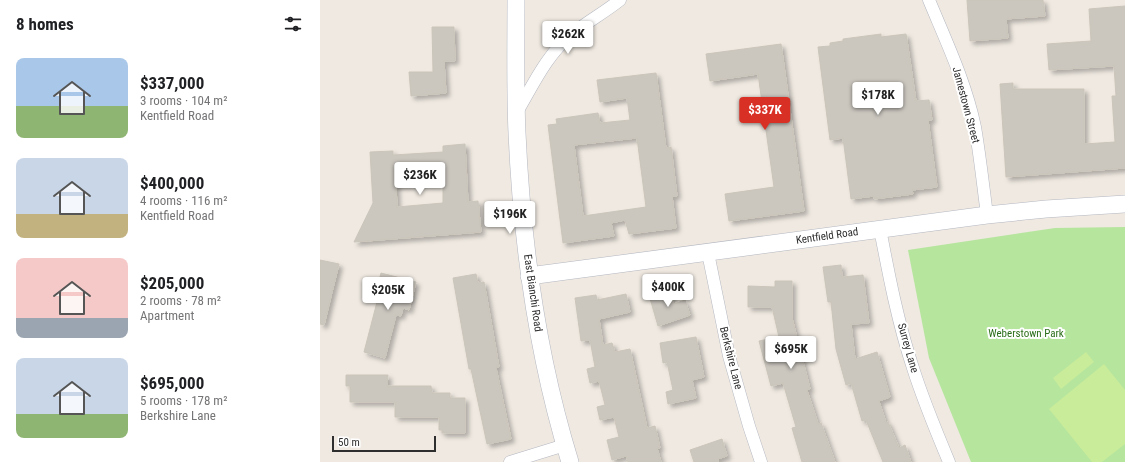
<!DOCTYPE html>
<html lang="en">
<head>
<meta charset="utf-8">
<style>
	:root { --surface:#fff; --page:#f6f6f6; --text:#202124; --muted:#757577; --accent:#d93025 }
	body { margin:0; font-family:"Roboto Condensed",sans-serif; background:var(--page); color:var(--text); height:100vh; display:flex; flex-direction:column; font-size:15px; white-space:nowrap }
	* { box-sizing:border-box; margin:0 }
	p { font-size:13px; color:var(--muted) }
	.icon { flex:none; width:22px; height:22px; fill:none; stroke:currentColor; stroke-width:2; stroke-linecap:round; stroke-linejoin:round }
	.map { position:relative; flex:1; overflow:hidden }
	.details { display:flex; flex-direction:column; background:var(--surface); width:320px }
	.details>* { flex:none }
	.scale { position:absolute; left:12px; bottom:10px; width:104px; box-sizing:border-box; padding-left:4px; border:2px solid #2e2e2e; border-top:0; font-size:11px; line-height:14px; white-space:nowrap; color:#2e2e2e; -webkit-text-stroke:3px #fff; paint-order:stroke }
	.price { position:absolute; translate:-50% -34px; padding:0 9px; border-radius:4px; background:#fff; color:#222; font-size:13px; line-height:26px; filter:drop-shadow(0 1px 2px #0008) }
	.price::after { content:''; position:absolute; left:50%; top:24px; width:12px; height:9px; margin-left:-6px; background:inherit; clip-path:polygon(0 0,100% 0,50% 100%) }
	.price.current { background:var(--accent); color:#fff }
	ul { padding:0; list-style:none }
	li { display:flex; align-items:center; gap:12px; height:100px; padding:0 16px }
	li span { display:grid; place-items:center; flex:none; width:112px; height:80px; border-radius:8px; color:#555 }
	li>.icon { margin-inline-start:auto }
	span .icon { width:48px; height:48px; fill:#fffc; stroke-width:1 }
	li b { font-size:17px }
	h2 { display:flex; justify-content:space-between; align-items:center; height:48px; padding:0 16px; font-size:17px }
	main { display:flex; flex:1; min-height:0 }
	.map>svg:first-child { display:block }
	.green { fill:#b6e59e }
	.pitch { fill:#c9ec9a }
	.building { fill:#cbc7bf; stroke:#cbc5ba; fill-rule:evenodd; filter:url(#shadow) }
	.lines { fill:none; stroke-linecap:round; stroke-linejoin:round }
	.street-casing { stroke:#b4b7c1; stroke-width:13 }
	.secondary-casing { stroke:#b4b7c1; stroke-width:18 }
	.street { stroke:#fff; stroke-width:12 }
	.secondary { stroke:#fff; stroke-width:17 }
	.labels { text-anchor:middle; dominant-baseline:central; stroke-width:4; stroke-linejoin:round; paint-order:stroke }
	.street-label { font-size:11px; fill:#2e2e2e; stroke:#fff }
	.park-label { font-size:11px; fill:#2c6e1b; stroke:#fff }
</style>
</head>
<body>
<main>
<section class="details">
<h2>8 homes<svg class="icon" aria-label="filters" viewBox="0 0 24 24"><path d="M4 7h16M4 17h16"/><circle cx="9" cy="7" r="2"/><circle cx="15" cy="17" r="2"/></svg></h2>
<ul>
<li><span style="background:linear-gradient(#a9c7e8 60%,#8fb573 0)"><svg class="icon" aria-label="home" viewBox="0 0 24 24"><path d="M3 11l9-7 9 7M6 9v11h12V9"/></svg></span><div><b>$337,000</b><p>3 rooms · 104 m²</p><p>Kentfield Road</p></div></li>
<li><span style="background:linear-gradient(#c9d6e8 70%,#c2b280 0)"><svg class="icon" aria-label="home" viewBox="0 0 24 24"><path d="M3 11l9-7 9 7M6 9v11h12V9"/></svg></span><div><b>$400,000</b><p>4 rooms · 116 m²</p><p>Kentfield Road</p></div></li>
<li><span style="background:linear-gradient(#f6c9c9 75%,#9aa5b1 0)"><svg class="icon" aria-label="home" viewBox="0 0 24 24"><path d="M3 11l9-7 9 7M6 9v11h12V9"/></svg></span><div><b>$205,000</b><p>2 rooms · 78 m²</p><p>Apartment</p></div></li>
<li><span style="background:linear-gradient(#c9d6e8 70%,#8fb573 0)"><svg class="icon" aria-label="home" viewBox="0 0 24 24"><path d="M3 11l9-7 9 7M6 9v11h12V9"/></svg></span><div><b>$695,000</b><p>5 rooms · 178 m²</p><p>Berkshire Lane</p></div></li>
</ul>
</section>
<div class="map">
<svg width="805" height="462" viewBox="0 0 805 462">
	<defs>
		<filter id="shadow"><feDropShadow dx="3.5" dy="3.5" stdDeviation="2" flood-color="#0004"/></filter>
	</defs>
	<rect width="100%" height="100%" fill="#efe9e1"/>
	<path class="green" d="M805 227V462H651L609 358 588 250 735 228Z"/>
	<g class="pitch">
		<path d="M766 352 774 362 741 389 733 378Z"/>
		<path d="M784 364 805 390V444L782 462H772L729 409Z"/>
	</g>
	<g class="building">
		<path d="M647 0H723L725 16 686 19 688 38 650 41Z"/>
		<path d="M805 6V168L686 177 680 84 693 83V89H764V144L795 142 792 96H796L794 66 729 70 727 44 771 41 769 9Z"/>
		<path d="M112 27H134L135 61H124L126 93 91 96 89 72H113Z"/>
		<path d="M561 34V37L586 34 596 101 609 100 612 120H608L617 187 592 190 593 194 554 199V196L531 199 523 138 510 140 498 47 510 46V43L523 41V39Z"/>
		<path d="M461 44 484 211 409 221 405 194 454 187 438 74 390 81 386 54Z"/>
		<path d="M336 73 345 141 346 148 351 147 357 196H352L356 228 309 234 305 220 291 223 294 236 243 243 228 125 237 124 236 119 278 113 280 123 310 120 307 98 280 102 277 80ZM317 138 326 207 263 216 254 145Z"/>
		<path d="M145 144 148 202 158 201 161 232 34 242 53 203 50 152 73 151V155L123 152V146ZM123 180V203L77 207 76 184Z"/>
		<path d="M0 260 19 264 4 325 0 324Z"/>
		<path d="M521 265 522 277 543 275 549 323 531 324 535 359 557 352 570 397 559 401 566 423 568 422 579 448 585 445 591 462H563L546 420 542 421 531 383 526 385 516 349 511 302H508L503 267Z"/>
		<path d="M61 273 96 282 89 310 83 308 81 316 76 315 65 358 44 352 57 302 54 301Z"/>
		<path d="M156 274 158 283 164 282 179 367 176 368 191 439 167 444 151 369H149L133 278Z"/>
		<path d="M455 281H472V318L490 389 487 390 498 424 501 423 515 462H482L472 428 476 427 463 383 451 386 439 341 459 337 452 307H428V286L455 287Z"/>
		<path d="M349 289 354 304 365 300 370 315 338 326 329 295Z"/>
		<path d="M306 294 310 312 279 319 283 345 292 343 295 352 310 349 327 428 335 426 340 448H337L341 462H308L306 456 292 460 287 440 299 437 294 417 280 420 277 407 285 405 279 381 270 383 267 369 275 367 270 340 261 341 255 298 276 295 277 300Z"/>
		<path d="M376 337 384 377 372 380 376 398 348 404 346 392 353 390 347 362 343 363 340 343Z"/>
		<path d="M26 375H68L67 386H111L112 393H130V398H145V433H122V430H119V417H75V402H30V386H26Z"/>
		<path d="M402 439 407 456 398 459V462H374L370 450Z"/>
	</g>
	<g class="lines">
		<g class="street-casing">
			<g id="street">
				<path d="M609 0C626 41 646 83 655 127 660 156 663 185 667 215"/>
				<path d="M197 112C213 85 227 54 252 34 267 22 285 12 300 0"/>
				<path d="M560 229C569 276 578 323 593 368 603 400 616 431 629 462"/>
				<path d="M388 253 409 356 429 426 441 462"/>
				<path d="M190 462 245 445"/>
			</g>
		</g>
		<g class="secondary-casing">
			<g id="secondary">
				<path d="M196 0C196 44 195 89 197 133 202 245 217 355 250 462"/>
				<path d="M209 276 667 215 726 209 805 204"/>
			</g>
		</g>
		<use href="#street" class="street"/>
		<use href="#secondary" class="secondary"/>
	</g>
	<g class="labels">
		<g class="street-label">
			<text transform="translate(646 105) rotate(75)">Jamestown Street</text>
			<text transform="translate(507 236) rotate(-8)">Kentfield Road</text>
			<text transform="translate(213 293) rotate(82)">East Bianchi Road</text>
			<text transform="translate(588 348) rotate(74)">Surrey Lane</text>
			<text transform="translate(411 358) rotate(76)">Berkshire Lane</text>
		</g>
		<g class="park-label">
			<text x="706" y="333">Weberstown Park</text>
		</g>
	</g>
</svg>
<div class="scale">50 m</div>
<b class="price" style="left:248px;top:55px">$262K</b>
<b class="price" style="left:558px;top:116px">$178K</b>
<b class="price current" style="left:445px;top:131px">$337K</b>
<b class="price" style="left:100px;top:196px">$236K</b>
<b class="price" style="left:190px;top:235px">$196K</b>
<b class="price" style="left:348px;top:308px">$400K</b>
<b class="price" style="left:68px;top:311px">$205K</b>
<b class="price" style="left:471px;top:370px">$695K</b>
</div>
</main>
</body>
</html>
